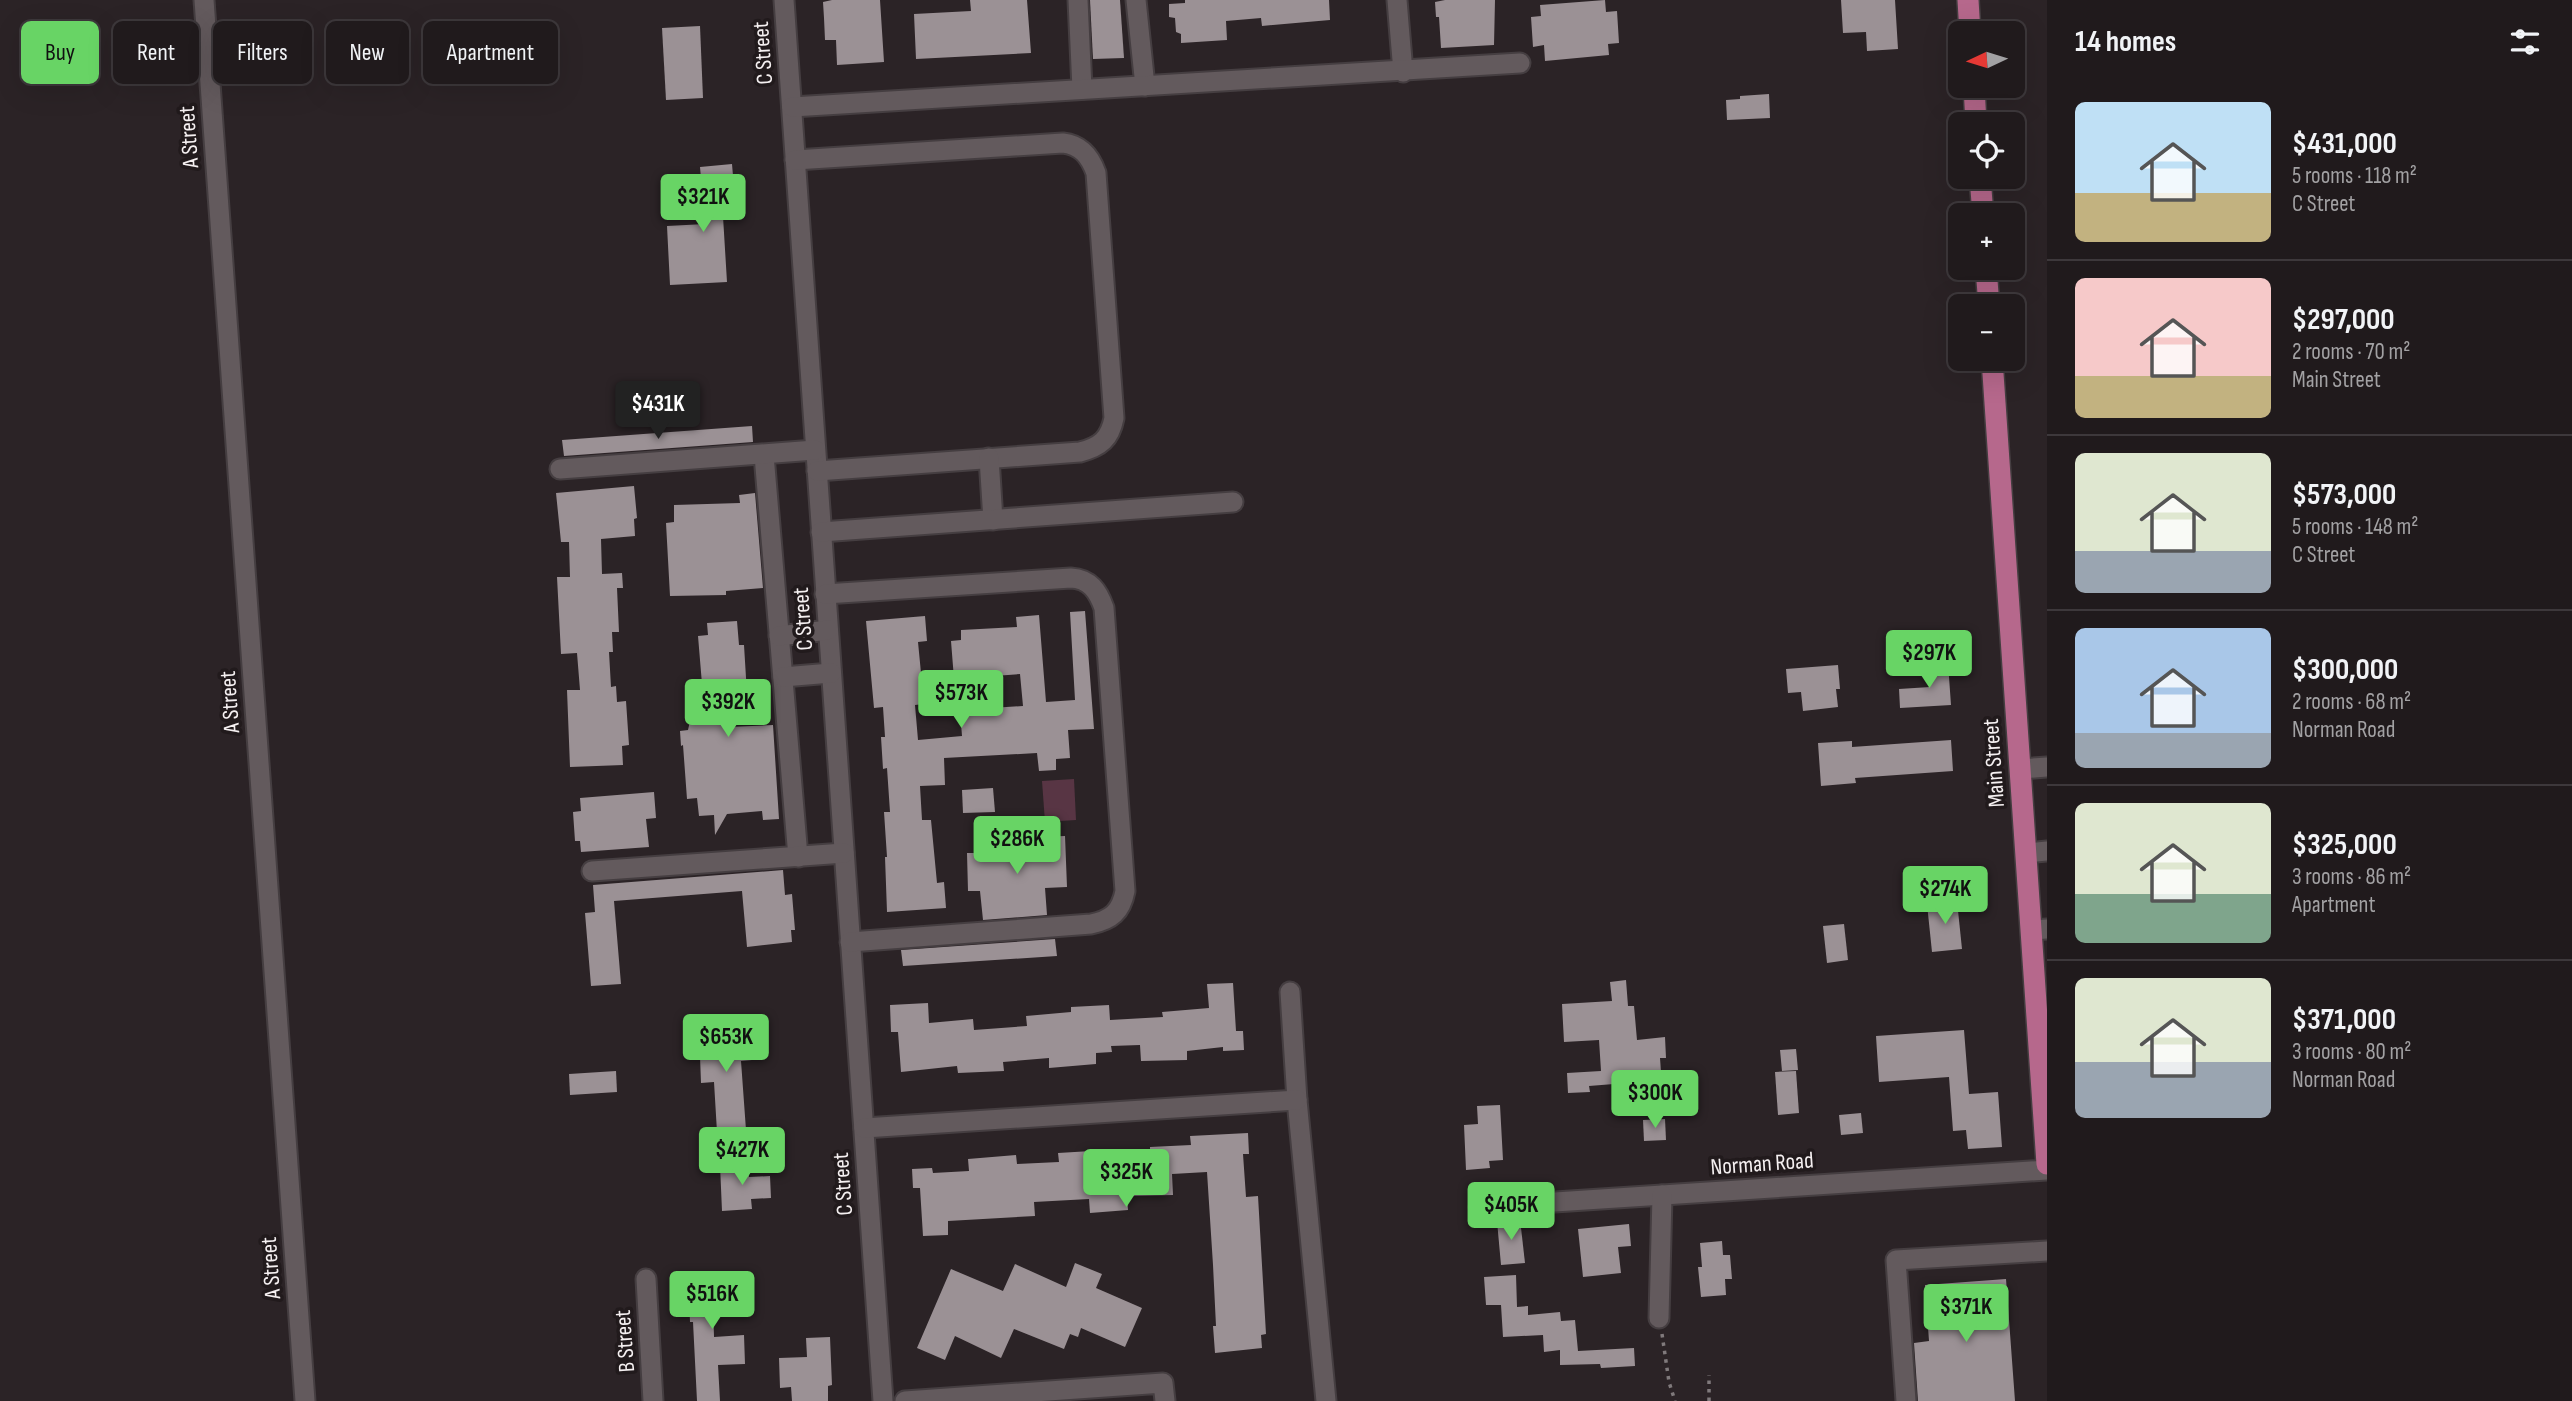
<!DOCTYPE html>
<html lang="en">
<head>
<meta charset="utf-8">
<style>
	:root { --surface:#201a1c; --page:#282325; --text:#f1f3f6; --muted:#a2a1a3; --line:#3d383b; --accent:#68d465 }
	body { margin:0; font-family:"Sofia Sans Condensed",sans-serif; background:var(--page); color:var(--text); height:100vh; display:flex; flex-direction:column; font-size:26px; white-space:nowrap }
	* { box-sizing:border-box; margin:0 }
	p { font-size:23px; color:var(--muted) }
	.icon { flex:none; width:38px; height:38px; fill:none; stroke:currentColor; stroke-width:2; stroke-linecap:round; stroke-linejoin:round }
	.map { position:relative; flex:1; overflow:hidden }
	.drawer { display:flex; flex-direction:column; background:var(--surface); width:525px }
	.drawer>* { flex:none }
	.banner { position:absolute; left:21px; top:21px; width:665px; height:63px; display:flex; gap:14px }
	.needle { width:46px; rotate:266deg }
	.controls { position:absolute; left:1948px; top:21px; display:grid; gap:14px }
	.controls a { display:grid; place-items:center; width:77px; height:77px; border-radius:10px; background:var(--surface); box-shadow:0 7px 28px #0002,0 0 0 2px var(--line); font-size:35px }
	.price { position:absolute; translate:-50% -60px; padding:0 16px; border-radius:7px; background:var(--accent); color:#111; font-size:23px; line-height:46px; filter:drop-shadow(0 2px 4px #0008) }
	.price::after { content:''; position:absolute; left:50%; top:42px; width:21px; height:16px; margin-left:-10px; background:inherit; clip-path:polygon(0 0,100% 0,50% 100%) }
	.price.current { background:#222; color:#fff }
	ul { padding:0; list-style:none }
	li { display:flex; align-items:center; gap:21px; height:175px; padding:0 28px }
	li+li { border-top:2px solid var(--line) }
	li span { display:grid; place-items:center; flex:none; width:196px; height:140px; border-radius:10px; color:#555 }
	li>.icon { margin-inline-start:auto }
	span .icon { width:84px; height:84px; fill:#fffc; stroke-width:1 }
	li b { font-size:30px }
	h2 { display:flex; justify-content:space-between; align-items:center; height:84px; padding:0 28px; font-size:30px }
	.pill { padding:0 24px; border-radius:10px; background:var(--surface); box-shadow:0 7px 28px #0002,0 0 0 2px var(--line); font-size:24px; line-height:63px }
	.pill.current { background:var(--accent); color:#111 }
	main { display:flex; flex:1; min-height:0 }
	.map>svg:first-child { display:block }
	.green { fill:#583544 }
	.building { fill:#9b9195 }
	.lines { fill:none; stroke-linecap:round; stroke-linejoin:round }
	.minor-casing { stroke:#453e41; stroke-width:23 }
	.major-casing { stroke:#453e41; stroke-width:24 }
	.path { stroke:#807a7c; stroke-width:3.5; stroke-dasharray:3.5 5; stroke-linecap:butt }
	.minor { stroke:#635a5d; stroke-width:19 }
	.major { stroke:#b6688c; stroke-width:21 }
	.labels { text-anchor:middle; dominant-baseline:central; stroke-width:7; stroke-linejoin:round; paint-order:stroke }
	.street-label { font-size:23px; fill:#f5f0f1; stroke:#211a1c }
</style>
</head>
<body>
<main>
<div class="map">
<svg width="2047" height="1401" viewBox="0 0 2047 1401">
	<rect width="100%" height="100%" fill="#2b2326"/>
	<path class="green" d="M1074 779 1076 820 1045 822 1042 781Z"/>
	<g class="building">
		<path d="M832 0H880L884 62 837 65 836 40H825L824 18 823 2Z"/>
		<path d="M970 0H1027L1031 53 916 59 914 14 971 11Z"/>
		<path d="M1090 0H1120L1124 58 1093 59Z"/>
		<path d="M1185 0H1329L1330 20 1262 26 1261 18 1226 21 1227 40 1181 43V34L1176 32 1175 18 1169 17V4L1185 3Z"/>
		<path d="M1445 0H1495L1494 45 1441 48 1439 17H1436L1435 2Z"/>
		<path d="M1605 0 1606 12 1617 11 1619 43 1608 44 1609 55 1545 61 1544 45 1533 47 1531 17 1541 16 1540 5Z"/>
		<path d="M1841 0H1895L1898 49 1867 51 1866 32 1843 33Z"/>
		<path d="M700 26 703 98 666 100 662 28Z"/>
		<path d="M1769 94 1770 118 1727 120 1726 100 1740 99V96Z"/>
		<path d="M732 164 735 199 722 200 727 282 670 285 667 226 705 224 700 167Z"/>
		<path d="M752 426 753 442 564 456 562 440Z"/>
		<path d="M634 486 637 518 634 519 635 536 601 539 602 574 622 573 623 588H617L619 632H612L613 652H609L611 687 616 686 617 702 626 701 629 745 622 746 623 765 570 767 567 690H580L577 653 561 654 557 577H570L569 542H561L556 493Z"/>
		<path d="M755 493 763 588 726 591V595L670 596 666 523 674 522V505L740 503 739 495Z"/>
		<path d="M1085 611 1094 729 1068 730 1070 758 1056 759V770L1039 771 1037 753 944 758 945 785 920 786 922 820H931L937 883 944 882 946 908 887 912 885 857H887L884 812H890L887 768 883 769 881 737H885L883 707 874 708 866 621 925 616 927 641 918 642 924 704 915 705 918 740 962 736 960 710 1023 706 1020 674 954 679 951 641 961 640V630L1017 627 1016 617 1039 615 1046 702 1075 700 1070 612Z"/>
		<path d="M737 621 739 645H744L747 694 726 696 728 727 773 725 779 819 763 820 762 811 727 814 715 835 714 815 699 816 697 798 687 799 683 745 681 746 680 731 688 730 690 721 705 720 698 636 708 635 707 623Z"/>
		<path d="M1948 663 1951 705 1900 708 1899 689 1930 687 1928 664Z"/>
		<path d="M1838 665 1840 689H1836L1838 707 1803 711 1801 692 1788 693 1786 669Z"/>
		<path d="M1951 740 1953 771 1855 778 1856 783 1821 786 1818 743 1852 741V747Z"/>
		<path d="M993 788 995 812 963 813 962 790Z"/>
		<path d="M654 792 656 818 646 819 649 847 581 852 580 841H575L573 812 581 811 580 798Z"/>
		<path d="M1065 836 1067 887 1045 888 1047 915 983 920 980 891H968L967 853H977V843L1039 840V837Z"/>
		<path d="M783 870 785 895 792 894 795 930H791L792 942 747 947 742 891 614 901 621 984 591 986 585 913 595 912 593 885Z"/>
		<path d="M1957 901 1962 949 1932 952 1927 904Z"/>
		<path d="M1844 924 1848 960 1827 963 1823 926Z"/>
		<path d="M1055 939 1057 956 903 966 901 950Z"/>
		<path d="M1626 980 1628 1006H1634L1637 1040 1665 1037 1666 1058H1660L1661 1072 1638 1074 1639 1082 1589 1086 1590 1092 1568 1093 1567 1073 1601 1071 1599 1040 1564 1042 1562 1004 1612 1001 1610 982Z"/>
		<path d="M1233 983 1236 1031H1243L1244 1050 1223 1051V1047L1187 1051V1060L1141 1061 1140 1045 1111 1046 1112 1052 1096 1053V1064L1049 1068V1058L1003 1062 1004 1071 958 1073 957 1066 901 1072 898 1032H891L890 1005 928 1003 929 1023 973 1019 974 1030 1027 1026 1026 1016 1071 1012V1007L1109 1005 1110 1020 1163 1017 1162 1012 1209 1008 1207 984Z"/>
		<path d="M738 1028 739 1036H750L752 1060 741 1061 746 1130 717 1132 714 1082 701 1083 699 1029Z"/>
		<path d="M1964 1030 1969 1094 1998 1092 2002 1147 1968 1149 1966 1130 1953 1131 1949 1077 1879 1082 1876 1036Z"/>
		<path d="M1796 1049 1798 1070 1782 1071 1780 1050Z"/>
		<path d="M616 1071 617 1092 570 1095 569 1074Z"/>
		<path d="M1796 1071 1799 1113 1778 1115 1775 1072Z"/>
		<path d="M1500 1105 1503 1160 1489 1161 1490 1168 1466 1170 1464 1125 1478 1124 1477 1106Z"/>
		<path d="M1861 1113 1863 1133 1841 1135 1839 1115Z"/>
		<path d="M1665 1119 1666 1140 1644 1141 1643 1120Z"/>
		<path d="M1248 1133 1249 1154H1243L1246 1197 1258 1196 1266 1334 1261 1335 1262 1348 1215 1353 1213 1326H1216L1213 1265 1207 1172 1172 1174 1173 1195 1127 1196 1128 1210 1090 1213 1089 1199 1034 1202 1035 1216 948 1221V1235L923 1236 920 1188H913L912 1169 932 1168 933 1173 969 1171 968 1159 1016 1155 1017 1164 1059 1162 1058 1153 1108 1150V1158L1150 1156V1147L1191 1145 1190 1136Z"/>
		<path d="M749 1164V1177L770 1176 771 1198 751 1199 752 1209 722 1211 720 1165Z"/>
		<path d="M1520 1219 1525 1263 1501 1265 1497 1221Z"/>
		<path d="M1629 1224 1631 1246 1618 1247 1621 1273 1583 1277 1578 1229Z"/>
		<path d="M1722 1241 1723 1255H1730L1732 1279H1725L1726 1295 1701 1297 1698 1267H1702L1700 1243Z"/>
		<path d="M1075 1263 1102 1274 1096 1288 1142 1308 1125 1347 1081 1328 1078 1337 1070 1334 1064 1349 1014 1329 1001 1358 955 1336 945 1360 917 1348 951 1269 1003 1291 1015 1264 1066 1287Z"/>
		<path d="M738 1272 739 1300 713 1301 714 1337 744 1335 745 1364 718 1365 720 1401H697L693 1322H690L688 1273Z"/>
		<path d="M1516 1275 1517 1307 1528 1306V1315L1560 1312 1561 1321 1575 1320 1578 1351 1634 1348 1635 1366 1601 1368 1600 1364 1560 1365V1350L1544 1352 1543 1335 1503 1337 1501 1305H1486L1484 1277Z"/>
		<path d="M2006 1279 2015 1401H1918L1914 1343 1929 1341 1925 1285Z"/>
		<path d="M830 1337 832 1385 828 1386V1401H792L791 1387 780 1388 779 1358 807 1357 806 1338Z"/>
	</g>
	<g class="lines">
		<g class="minor-casing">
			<g id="minor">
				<path d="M204 0 305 1401"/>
				<path d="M784 0 883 1401"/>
				<path d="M1078 0 1082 89"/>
				<path d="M1136 0 1145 86"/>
				<path d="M1397 0 1403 72"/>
				<path d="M792 107 1520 63"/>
				<path d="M795 160 1063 143C1081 145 1090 156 1096 173L1114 418C1110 439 1100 447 1080 452L817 471"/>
				<path d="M764 455 798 857"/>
				<path d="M989 458 993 520"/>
				<path d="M560 469 815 450"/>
				<path d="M821 532 1233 502"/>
				<path d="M825 594 1071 578C1090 579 1098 591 1104 608L1125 891C1121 912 1111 920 1091 924L850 942"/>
				<path d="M779 636 828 630"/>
				<path d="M783 677 831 673"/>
				<path d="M2020 769 2047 767"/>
				<path d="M2026 853 2047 851"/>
				<path d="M592 871 844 853"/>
				<path d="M2031 930 2047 929"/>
				<path d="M1290 992 1297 1100 1326 1401"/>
				<path d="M864 1128 1297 1100"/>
				<path d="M1479 1207 2047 1170"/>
				<path d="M646 1279 653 1401"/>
				<path d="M1659 1318 1662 1195"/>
				<path d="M905 1401 1163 1383 1165 1401"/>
				<path d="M1906 1401 1896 1260 2047 1251"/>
			</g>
		</g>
		<g class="major-casing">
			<g id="major">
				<path d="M1968 0 1970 33"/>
				<path d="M1974 86 1976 124"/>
				<path d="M1980 177 1983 215"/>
				<path d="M1986 268 1989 306"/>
				<path d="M1992 359 2047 1164"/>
			</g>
		</g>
		<g class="path">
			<path d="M1662 1334 1669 1382 1675 1401"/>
			<path d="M1709 1401V1375"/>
		</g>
		<use href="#minor" class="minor"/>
		<use href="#major" class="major"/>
	</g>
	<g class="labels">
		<g class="street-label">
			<text transform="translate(763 53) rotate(-94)">C Street</text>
			<text transform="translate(189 137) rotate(-94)">A Street</text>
			<text transform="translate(803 619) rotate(-94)">C Street</text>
			<text transform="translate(230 702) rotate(-94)">A Street</text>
			<text transform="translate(1994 763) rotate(-94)">Main Street</text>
			<text transform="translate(1762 1164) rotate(-4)">Norman Road</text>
			<text transform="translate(843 1184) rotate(-94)">C Street</text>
			<text transform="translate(271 1268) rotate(-94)">A Street</text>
			<text transform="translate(625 1341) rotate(-94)">B Street</text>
		</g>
	</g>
</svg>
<div class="controls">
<a><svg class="needle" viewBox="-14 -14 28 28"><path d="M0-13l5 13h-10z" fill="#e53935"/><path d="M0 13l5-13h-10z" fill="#a2a1a3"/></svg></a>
<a><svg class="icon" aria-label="locate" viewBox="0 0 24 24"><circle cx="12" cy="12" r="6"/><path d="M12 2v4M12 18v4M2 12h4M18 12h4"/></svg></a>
<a>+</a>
<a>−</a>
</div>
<b class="price" style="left:703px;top:234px">$321K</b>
<b class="price current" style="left:658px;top:441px">$431K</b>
<b class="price" style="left:1929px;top:690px">$297K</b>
<b class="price" style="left:961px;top:730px">$573K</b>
<b class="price" style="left:728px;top:739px">$392K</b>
<b class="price" style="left:1017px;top:876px">$286K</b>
<b class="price" style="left:1945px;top:926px">$274K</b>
<b class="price" style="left:726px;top:1074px">$653K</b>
<b class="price" style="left:1655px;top:1130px">$300K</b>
<b class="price" style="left:742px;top:1187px">$427K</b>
<b class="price" style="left:1126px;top:1209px">$325K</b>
<b class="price" style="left:1511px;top:1242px">$405K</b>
<b class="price" style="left:712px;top:1331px">$516K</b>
<b class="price" style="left:1966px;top:1344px">$371K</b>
<div class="banner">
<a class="pill current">Buy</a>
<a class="pill">Rent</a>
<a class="pill">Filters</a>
<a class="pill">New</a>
<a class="pill">Apartment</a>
</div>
</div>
<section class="drawer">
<h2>14 homes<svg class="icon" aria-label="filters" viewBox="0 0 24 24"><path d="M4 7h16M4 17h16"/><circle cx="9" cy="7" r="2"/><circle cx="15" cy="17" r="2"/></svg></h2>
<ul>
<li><span style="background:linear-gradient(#bfe0f5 65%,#c2b280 0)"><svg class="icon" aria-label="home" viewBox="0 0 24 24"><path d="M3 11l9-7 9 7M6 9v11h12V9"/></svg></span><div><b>$431,000</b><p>5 rooms · 118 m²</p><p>C Street</p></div></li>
<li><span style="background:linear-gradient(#f6c9c9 70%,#c2b280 0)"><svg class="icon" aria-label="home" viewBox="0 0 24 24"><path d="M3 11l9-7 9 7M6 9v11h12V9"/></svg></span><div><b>$297,000</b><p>2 rooms · 70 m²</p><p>Main Street</p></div></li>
<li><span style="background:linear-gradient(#dfe7d0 70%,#9aa5b1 0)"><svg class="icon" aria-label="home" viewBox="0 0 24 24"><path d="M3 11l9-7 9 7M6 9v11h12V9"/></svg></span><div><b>$573,000</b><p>5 rooms · 148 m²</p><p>C Street</p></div></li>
<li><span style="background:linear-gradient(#a9c7e8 75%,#9aa5b1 0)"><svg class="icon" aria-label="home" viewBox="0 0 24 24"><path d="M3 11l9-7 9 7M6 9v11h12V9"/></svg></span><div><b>$300,000</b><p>2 rooms · 68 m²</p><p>Norman Road</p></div></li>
<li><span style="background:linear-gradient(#dfe7d0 65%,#7fa58c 0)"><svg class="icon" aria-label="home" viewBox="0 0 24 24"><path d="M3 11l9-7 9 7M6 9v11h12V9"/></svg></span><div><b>$325,000</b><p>3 rooms · 86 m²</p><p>Apartment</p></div></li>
<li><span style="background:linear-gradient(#dfe7d0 60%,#9aa5b1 0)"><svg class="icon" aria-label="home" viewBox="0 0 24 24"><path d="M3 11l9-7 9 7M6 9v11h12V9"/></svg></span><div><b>$371,000</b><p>3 rooms · 80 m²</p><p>Norman Road</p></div></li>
</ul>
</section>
</main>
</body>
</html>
